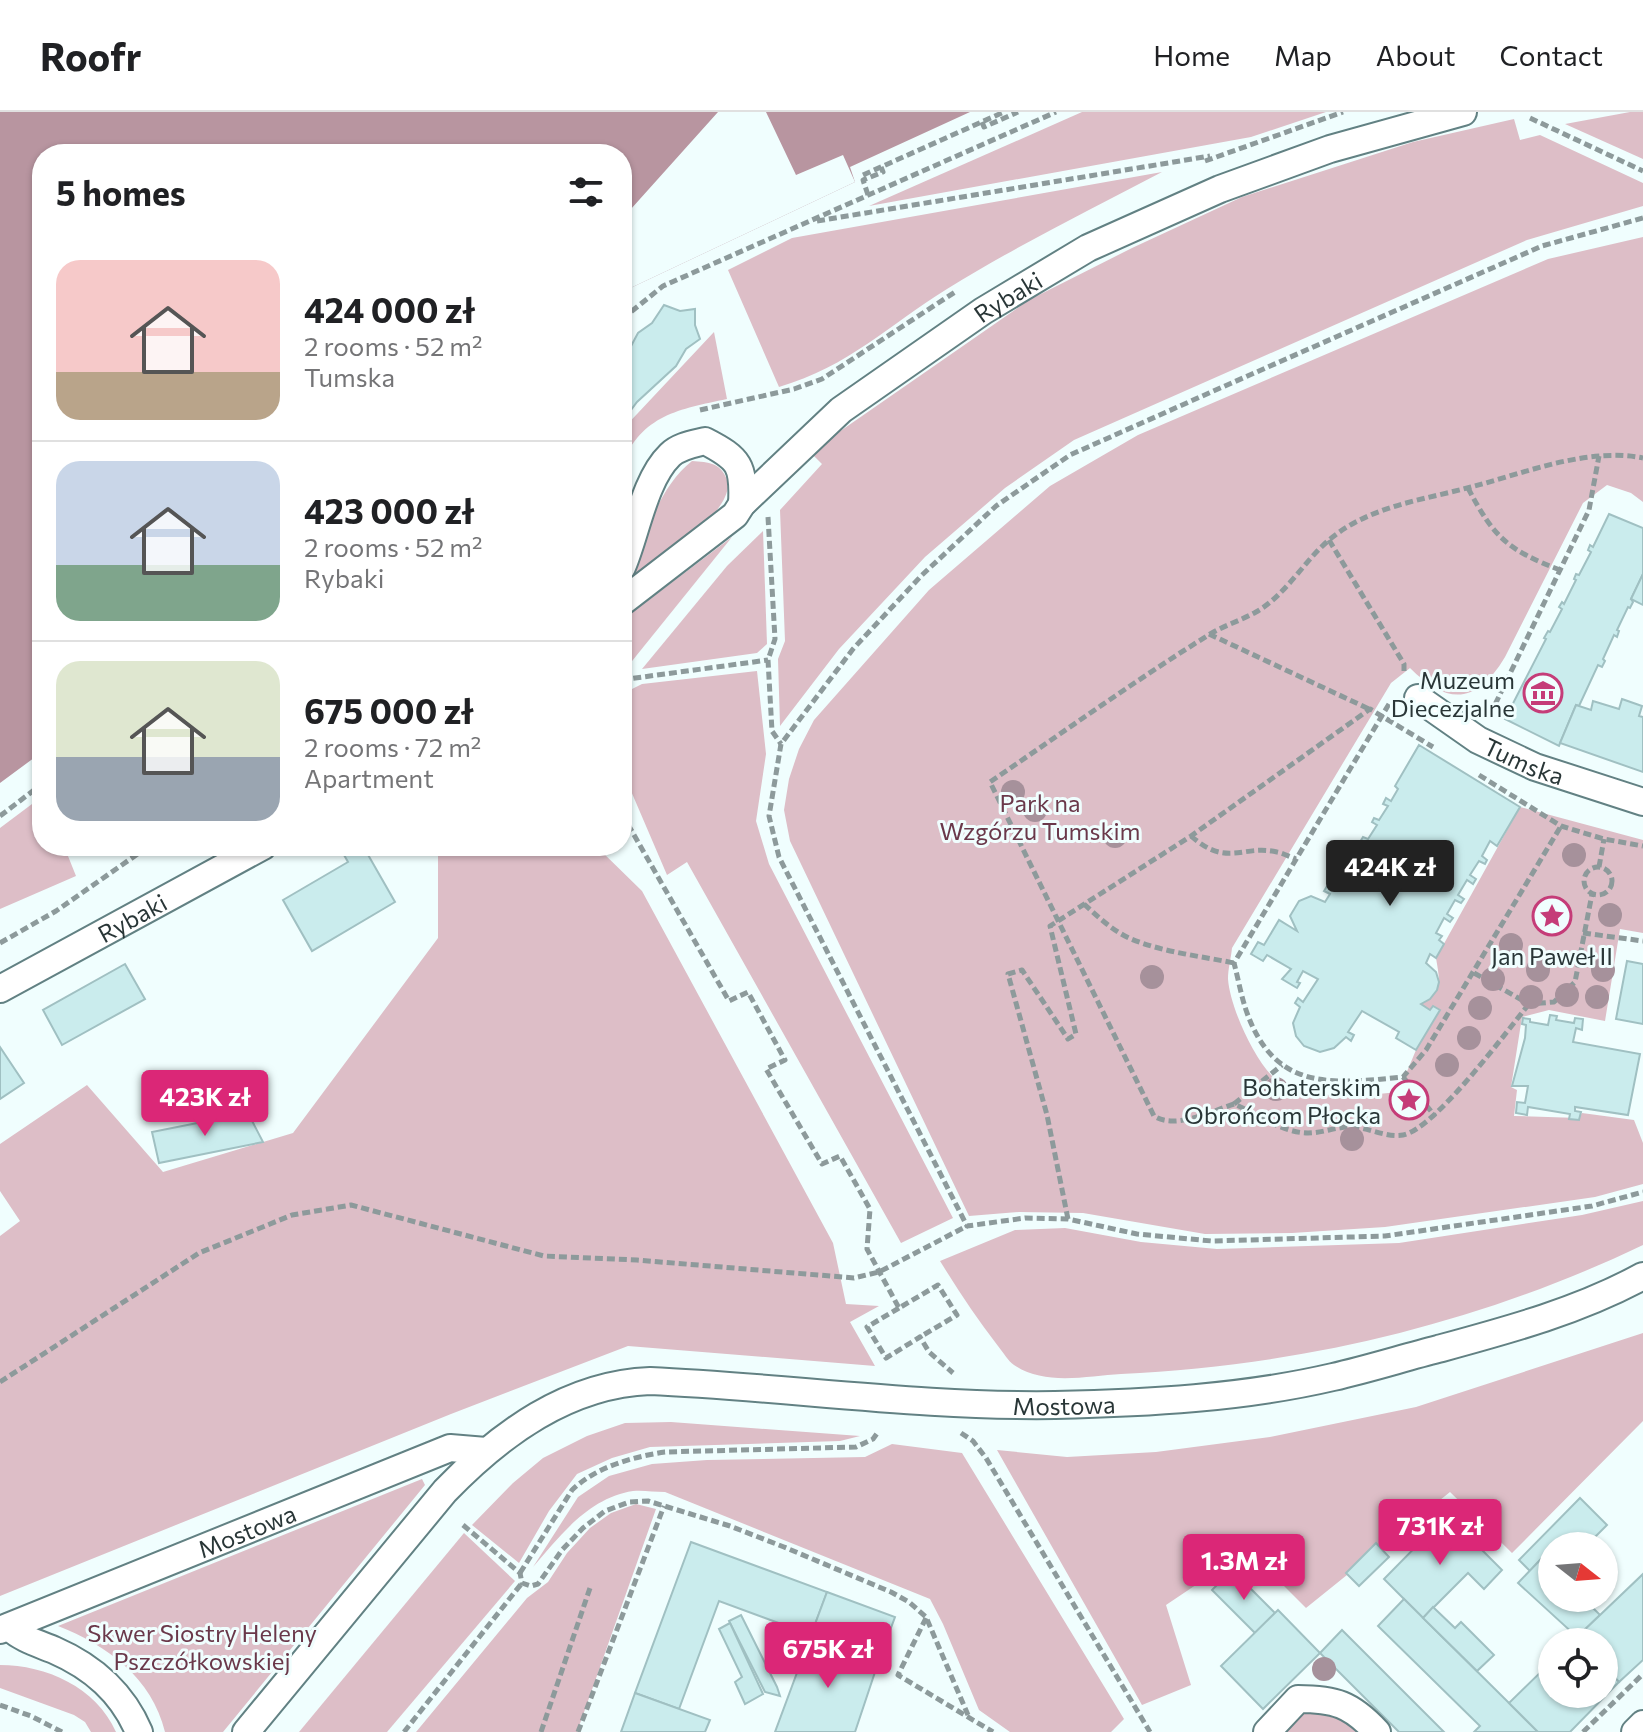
<!DOCTYPE html>
<html lang="en">
<head>
<meta charset="utf-8">
<style>
	:root { --surface:#fff; --page:#f6f6f6; --text:#202124; --muted:#757577; --line:#e0e0e0; --accent:#db2777 }
	body { margin:0; font-family:Commissioner,sans-serif; background:var(--page); color:var(--text); height:100vh; display:flex; flex-direction:column; font-size:30px; white-space:nowrap }
	* { box-sizing:border-box; margin:0 }
	p { font-size:26px; color:var(--muted) }
	.icon { flex:none; width:44px; height:44px; fill:none; stroke:currentColor; stroke-width:2; stroke-linecap:round; stroke-linejoin:round }
	.map { position:relative; flex:1; overflow:hidden }
	.side { position:absolute; left:32px; top:32px; width:600px; height:712px; display:flex; flex-direction:column; background:var(--surface); border-radius:32px; box-shadow:0 2px 6px #0004 }
	.side>* { flex:none }
	.needle { width:52px; rotate:107deg }
	.buttons { position:absolute; left:1538px; top:1420px; display:grid; gap:16px }
	.buttons a { display:grid; place-items:center; width:80px; height:80px; border-radius:50%; background:var(--surface); box-shadow:0 2px 6px #0004; font-size:40px }
	.price { position:absolute; translate:-50% -68px; padding:0 18px; border-radius:8px; background:var(--accent); color:#fff; font-size:26px; line-height:52px; filter:drop-shadow(0 2px 4px #0008) }
	.price::after { content:''; position:absolute; left:50%; top:48px; width:24px; height:18px; margin-left:-12px; background:inherit; clip-path:polygon(0 0,100% 0,50% 100%) }
	.price.selected { background:#222; color:#fff }
	ul { padding:0; list-style:none }
	li { display:flex; align-items:center; gap:24px; height:200px; padding:0 24px }
	li+li { border-top:2px solid var(--line) }
	li span { display:grid; place-items:center; flex:none; width:224px; height:160px; border-radius:24px; color:#555 }
	li>.icon { margin-inline-start:auto }
	span .icon { width:96px; height:96px; fill:#fffc; stroke-width:1 }
	li b { font-size:34px }
	h2 { display:flex; justify-content:space-between; align-items:center; height:96px; padding:0 24px; font-size:34px }
	header { display:flex; align-items:center; gap:48px; box-sizing:border-box; height:112px; padding:0 40px; background:var(--surface); border-bottom:2px solid var(--line) }
	header strong { font-size:38px }
	nav { display:flex; gap:44px; margin-inline-start:auto; font-size:28px }
	.map>svg:first-child { display:block }
	.green { fill:#ddbec7 }
	.water { fill:#b895a0 }
	.pier { fill:#f0fefe }
	.building { fill:#caeced; stroke:#a0c0c2; stroke-width:2 }
	.lines { fill:none; stroke-linecap:round; stroke-linejoin:round }
	.minor-casing { stroke:#628183; stroke-width:30 }
	.path { stroke:#8d9a9b; stroke-width:5; stroke-dasharray:8 4; stroke-linecap:butt }
	.minor { stroke:#fff; stroke-width:26 }
	.tree { fill:#a6919b }
	.labels { text-anchor:middle; dominant-baseline:central; stroke-width:6; stroke-linejoin:round; paint-order:stroke }
	.street-label { font-size:24px; fill:#293637; stroke:#f0fefe }
	.poi-label { font-size:24px; fill:#293637; stroke:#f0fefe; text-anchor:end }
	.park-label { font-size:24px; fill:#6a384a; stroke:#f0fefe }
</style>
</head>
<body>
<header>
<strong>Roofr</strong>
<nav><a>Home</a><a>Map</a><a>About</a><a>Contact</a></nav>
</header>
<div class="map">
<svg width="1643" height="1620" viewBox="0 0 1643 1620">
	<rect width="100%" height="100%" fill="#f0fefe"/>
	<g class="green">
		<path d="M1082 0H1326L1251 25 869 94Z"/>
		<path d="M1630 0H1643V47L1565 12Z"/>
		<path d="M1514 7 1520 28 1540 23 1643 71V94L1527 128 1074 328 1005 376 925 445 839 537 780 614 778 547 785 529 780 398 822 352 813 343 839 320 1029 188 1132 136 1242 85 1413 30Z"/>
		<path d="M1162 60C1090 98 1016 134 947 177 887 214 850 254 779 275L728 158 792 126Z"/>
		<path d="M1643 125V390L1631 381 1607 373 1583 391 1505 545C1477 592 1448 594 1410 556L1391 571 1232 836C1231 846 1228 857 1228 867 1230 896 1258 959 1284 974 1306 986 1371 984 1395 980L1403 969 1416 938 1440 899 1433 894 1430 898 1421 892C1443 878 1440 870 1436 846L1520 695 1643 728V821L1620 817 1605 909 1549 898 1522 905 1511 975 1517 978 1514 1004 1579 1006 1582 1001 1634 1008 1643 1031V1072L1595 1085 1385 1115 1292 1121 1205 1122 1083 1101 1019 1100 969 1104 790 729 784 698 789 667 799 637 814 608 929 478 1050 374 1138 323 1548 147Z"/>
		<path d="M714 220 727 287C680 297 641 303 622 353V318Z"/>
		<path d="M692 349C709 350 721 351 727 368 737 400 653 452 630 468 644 427 657 377 692 349Z"/>
		<path d="M763 419 767 532 757 541 642 557 727 454Z"/>
		<path d="M732 425 624 559 622 560V508Z"/>
		<path d="M757 559 766 642 756 709 769 752 953 1106 901 1131 687 750 667 763 622 658V582L642 572Z"/>
		<path d="M40 686H42V734H64L76 764 0 797V716Z"/>
		<path d="M438 734H596L642 779 833 1131 846 1192 879 1194 850 1210 875 1254 628 1234 451 1302 0 1484V1124L20 1109 0 1079V1032L87 973 163 1060 293 1021 438 826Z"/>
		<path d="M1643 1089V1133C1480 1211 1302 1254 1121 1262 1087 1264 1044 1274 1014 1253 1008 1249 1003 1240 998 1234 977 1207 958 1178 940 1149L1015 1118 1065 1116 1141 1130 1217 1137 1399 1131 1582 1103Z"/>
		<path d="M1643 1221V1309L1512 1441 1450 1380 1306 1496 1248 1438 1166 1493 1191 1573 1142 1593 997 1338 1067 1345 1156 1340 1270 1325 1416 1295Z"/>
		<path d="M671 1310 860 1324 840 1329 650 1335 612 1346 577 1362 549 1399 519 1451 472 1413 513 1371 543 1346 587 1324 625 1311Z"/>
		<path d="M892 1332 962 1341 1124 1607 1111 1620H1010L979 1598 943 1512 930 1487 665 1380C654 1380 643 1378 633 1379 588 1386 560 1424 533 1455L578 1385 609 1364 652 1352 707 1348 865 1345Z"/>
		<path d="M422 1367 425 1373 223 1620H165C152 1566 107 1533 58 1514Z"/>
		<path d="M636 1392 656 1397 577 1620H416L527 1486 548 1470 567 1441 590 1416 611 1401Z"/>
		<path d="M464 1421 515 1469 387 1620H299Z"/>
		<path d="M0 1553C46 1553 96 1575 116 1620H91L85 1610 74 1603 0 1576Z"/>
		<path d="M1302 1601 1342 1603 1358 1620H1285Z"/>
	</g>
	<path class="water" d="M0 0H970L850 55 855 70 622 180V42H42V640L0 671Z"/>
	<path class="pier" d="M718 0H766L796 63 843 43 855 70 622 180V107Z"/>
	<g class="building">
		<path d="M664 193 680 199 695 197V213L700 227 686 237 676 254 637 290 622 310V241L630 236 638 221 652 211Z"/>
		<path d="M1609 402 1643 416V462L1631 487 1633 490 1630 496 1628 495 1617 518 1619 519 1617 525 1614 523 1603 547 1605 549 1602 555 1598 553 1579 594 1576 593 1559 634 1505 607 1546 527 1544 526 1548 519 1550 520 1562 497 1559 495 1562 490 1564 492 1576 468 1574 467 1576 462 1579 463 1591 440 1588 438 1590 433 1593 435Z"/>
		<path d="M1643 462V493L1631 487Z"/>
		<path d="M1622 587 1642 594 1639 604 1643 605V660L1560 631 1576 593 1591 598 1593 589 1619 597Z"/>
		<path d="M1419 633 1520 695 1497 734 1490 729 1482 744 1487 748 1485 752 1479 749 1470 763 1476 767 1473 772 1467 768 1458 783 1464 787 1461 791 1455 788 1447 802 1453 806 1450 810 1444 806 1436 821 1442 824 1439 828 1444 832 1436 846 1430 842 1426 851 1436 860 1439 870 1437 878 1430 887 1421 892 1430 898 1433 894 1440 898 1416 938 1396 926 1399 920 1362 899 1348 920 1354 923 1351 929 1346 925 1334 936 1320 940 1304 934 1296 924 1293 911 1300 895 1295 891 1298 886 1303 890 1318 867 1303 859 1297 870 1300 871 1297 876 1282 867 1291 857 1267 843 1263 849 1251 842 1258 830 1264 833 1279 808 1297 819 1290 804 1299 789 1311 784 1325 790 1330 782 1324 779 1334 763 1339 767 1341 763 1346 766 1354 752 1350 749 1352 744 1357 747 1365 732 1360 730 1363 725 1368 727 1377 713 1372 710 1374 706 1379 708 1388 694 1383 692 1386 686 1391 689 1398 677 1395 674Z"/>
		<path d="M344 734H363L395 790 312 839 283 788 348 750 340 736Z"/>
		<path d="M1627 849 1643 852V912L1616 907Z"/>
		<path d="M125 852 145 887 62 933 43 898Z"/>
		<path d="M1550 903 1557 904 1556 908 1574 911 1575 906 1583 907 1582 918 1576 916 1573 930 1640 942 1628 1003 1575 995V999L1581 1000 1579 1008 1569 1007 1570 1002 1528 995 1527 1003 1516 1001 1517 990 1525 991 1528 974H1512L1525 926 1526 913 1522 912 1523 906 1530 907V910L1548 913Z"/>
		<path d="M0 935 24 971 0 987Z"/>
		<path d="M248 1001 263 1030 159 1051 152 1020Z"/>
		<path d="M1580 1386 1607 1413 1586 1434H1552V1456L1542 1446 1530 1459 1519 1448Z"/>
		<path d="M1447 1403 1502 1458 1484 1477 1468 1461 1423 1506 1384 1467Z"/>
		<path d="M691 1430 827 1480 811 1523 719 1489 679 1597 635 1581Z"/>
		<path d="M1376 1431 1389 1445 1359 1474 1346 1461Z"/>
		<path d="M1542 1446 1552 1456V1486H1583L1600 1503 1577 1525 1518 1471Z"/>
		<path d="M1232 1458 1275 1501 1255 1521 1212 1478Z"/>
		<path d="M1643 1462V1548L1619 1570 1604 1554V1530H1582L1577 1525Z"/>
		<path d="M827 1480 895 1505 879 1548 811 1523Z"/>
		<path d="M1404 1487 1509 1591 1538 1620H1474L1480 1614 1378 1514Z"/>
		<path d="M1433 1495 1455 1516 1461 1510 1494 1543 1477 1559 1423 1506Z"/>
		<path d="M1278 1498 1320 1541 1263 1597 1221 1554Z"/>
		<path d="M741 1503 777 1575 780 1584 765 1580 729 1509Z"/>
		<path d="M730 1511 763 1582 745 1592 735 1570 742 1565 719 1517Z"/>
		<path d="M1342 1518 1444 1620H1399L1320 1541Z"/>
		<path d="M811 1523 879 1548 855 1620H775Z"/>
		<path d="M1552 1549V1582H1604V1554L1619 1570 1570 1620H1538L1509 1591Z"/>
		<path d="M635 1581 710 1608 705 1620H621Z"/>
	</g>
	<g class="lines">
		<g class="minor-casing">
			<g id="minor">
				<path d="M622 455C636 423 644 368 670 343 679 334 693 332 705 329 740 347 744 354 742 392"/>
				<path id="s1" d="M622 490 735 403 742 392 841 298 983 199 1088 136 1220 77 1330 37 1463 0"/>
				<path id="s2" d="M1418 586 1478 628 1535 655 1643 690"/>
				<path id="s3" d="M0 877 263 734"/>
				<path d="M9 1515C22 1527 37 1531 54 1538 93 1555 122 1580 139 1620"/>
				<path id="s4" d="M0 1518 450 1336 486 1339"/>
				<path id="s5" d="M246 1620 445 1379C500 1322 568 1272 650 1269 785 1275 920 1295 1055 1293 1147 1291 1243 1286 1333 1265 1368 1257 1403 1246 1438 1237 1508 1218 1579 1199 1643 1164"/>
				<path d="M1267 1620 1298 1587C1335 1587 1351 1592 1377 1620"/>
				<path d="M1635 1620 1643 1612"/>
			</g>
		</g>
		<g class="path">
			<path d="M1530 6 1643 59"/>
			<path d="M982 10 984 15 1018 0"/>
			<path d="M1205 49 1343 0"/>
			<path d="M863 63 1004 0"/>
			<path d="M868 83 863 68 883 60 881 55"/>
			<path d="M1643 106 1542 134 1209 281 1070 343 996 394 922 463 853 537 781 632 769 704 779 745 967 1114 1025 1106 1068 1107 1137 1122 1212 1129 1385 1124 1592 1094 1643 1080"/>
			<path d="M817 109 1210 44"/>
			<path d="M622 207 663 174 1056 0"/>
			<path d="M700 298 794 277 822 267 955 180"/>
			<path d="M1468 376C1494 426 1508 438 1560 458"/>
			<path d="M768 405 775 527 768 548 772 619 781 632"/>
			<path d="M1329 428 1404 552V563"/>
			<path d="M1209 522 1369 597"/>
			<path d="M622 570 628 567 768 548"/>
			<path d="M1389 592 1234 851C1238 866 1241 883 1246 898 1274 980 1332 972 1403 965L1426 938 1561 714"/>
			<path d="M1490 603 1589 398 1599 344"/>
			<path d="M1479 663 1561 714 1604 727 1643 734"/>
			<path d="M622 702 729 889 748 880 785 948 766 957 822 1052 840 1044 870 1097 867 1137 899 1196 938 1173 957 1203 920 1225"/>
			<path d="M0 704 42 672"/>
			<path d="M1191 724C1227 756 1243 732 1277 740 1283 741 1290 745 1296 747"/>
			<path d="M1599 755 1604 727"/>
			<circle cx="1598" cy="769" r="14"/>
			<path d="M1084 792C1098 805 1112 818 1129 826 1161 840 1200 844 1234 851"/>
			<path d="M1583 821 1643 829"/>
			<path d="M0 831 56 799 149 734"/>
			<path d="M1474 861 1529 892 1554 890 1575 870 1592 782"/>
			<path d="M1529 892C1506 920 1435 1017 1403 1023 1386 1026 1368 1015 1350 1015 1336 1015 1322 1021 1308 1021 1283 1021 1257 1002 1234 992 1212 999 1175 1018 1154 1004L990 670C1062 621 1133 570 1207 524 1222 514 1240 509 1256 500 1286 483 1304 449 1329 428 1369 394 1423 388 1471 375 1525 361 1587 335 1643 346"/>
			<path d="M1403 965 1435 1004"/>
			<path d="M1234 992 1282 953"/>
			<path d="M1068 1107 1047 1003 1008 862 1022 858 1068 927 1076 922 1050 814 1191 724 1370 597 1433 635"/>
			<path d="M899 1196 867 1215 886 1246 920 1225 929 1240 953 1261"/>
			<path d="M0 1270 199 1141 292 1103 351 1093 544 1144 637 1148 854 1166 879 1160 967 1114"/>
			<path d="M961 1321 973 1329 986 1346 1150 1620"/>
			<path d="M463 1413 520 1461 522 1471 531 1474 538 1472 562 1438 583 1416 605 1399 629 1390 648 1389 730 1414 784 1435 891 1480 909 1490 926 1505 968 1603"/>
			<path d="M520 1461 572 1378C596 1355 632 1345 665 1340L856 1335 873 1327 878 1320"/>
			<path d="M926 1506 898 1563 993 1620"/>
			<path d="M0 1593 31 1604 62 1620"/>
			<path d="M404 1620 522 1471"/>
			<path d="M541 1620 590 1476"/>
			<path d="M578 1620 664 1394"/>
			<path d="M1583 1620 1643 1562"/>
		</g>
		<use href="#minor" class="minor"/>
	</g>
	<g class="tree">
		<circle cx="1013" cy="680" r="12"/>
		<circle cx="1035" cy="698" r="12"/>
		<circle cx="1115" cy="724" r="12"/>
		<circle cx="1574" cy="743" r="12"/>
		<circle cx="1610" cy="803" r="12"/>
		<circle cx="1511" cy="833" r="12"/>
		<circle cx="1538" cy="858" r="12"/>
		<circle cx="1603" cy="858" r="12"/>
		<circle cx="1152" cy="865" r="12"/>
		<circle cx="1493" cy="867" r="12"/>
		<circle cx="1567" cy="883" r="12"/>
		<circle cx="1531" cy="885" r="12"/>
		<circle cx="1597" cy="885" r="12"/>
		<circle cx="1480" cy="896" r="12"/>
		<circle cx="1469" cy="926" r="12"/>
		<circle cx="1447" cy="953" r="12"/>
		<circle cx="1276" cy="977" r="12"/>
		<circle cx="1352" cy="1027" r="12"/>
		<circle cx="1324" cy="1557" r="12"/>
	</g>
	<defs>
		<g id="museum-ring" transform="scale(2)"><circle r="9.5" fill="#f0fefe" stroke="#c53c78" stroke-width="1.5"/><path d="M0-6L6-3V-2H-6V-3ZM-5-1h2V3h-2ZM-1-1h2V3h-2ZM3-1h2V3H3ZM-6 4H6V6H-6Z" fill="#c53c78"/></g>
		<g id="sight-ring" transform="scale(2)"><circle r="9.5" fill="#f0fefe" stroke="#c53c78" stroke-width="1.5"/><path d="M0-6L1.8-2.2L6-1.7L2.9 1.2L3.7 5.4L0 3.3L-3.7 5.4L-2.9 1.2L-6-1.7L-1.8-2.2Z" fill="#c53c78"/></g>
	</defs>
	<g fill-rule="evenodd">
		<use href="#museum-ring" x="1543" y="581"/>
		<use href="#sight-ring" x="1552" y="804"/>
		<use href="#sight-ring" x="1409" y="988"/>
	</g>
	<g class="labels">
		<g class="street-label">
			<text stroke="none"><textPath href="#s1" startOffset="494">Rybaki</textPath></text>
			<text stroke="none"><textPath href="#s2" startOffset="124">Tumska</textPath></text>
			<text stroke="none"><textPath href="#s3" startOffset="150">Rybaki</textPath></text>
			<text stroke="none"><textPath href="#s5" startOffset="966">Mostowa</textPath></text>
			<text stroke="none"><textPath href="#s4" startOffset="266">Mostowa</textPath></text>
		</g>
		<g class="poi-label">
			<text x="1515" y="567">Muzeum<tspan x="1515" dy="28">Diecezjalne</tspan></text>
			<text x="1552" y="843" text-anchor="middle">Jan Paweł II</text>
			<text x="1381" y="974">Bohaterskim<tspan x="1381" dy="28">Obrońcom Płocka</tspan></text>
		</g>
		<g class="park-label">
			<text x="1040" y="690">Park na<tspan x="1040" dy="28">Wzgórzu Tumskim</tspan></text>
			<text x="202" y="1520">Skwer Siostry Heleny<tspan x="202" dy="28">Pszczółkowskiej</tspan></text>
		</g>
	</g>
</svg>
<div class="buttons">
<a><svg class="needle" viewBox="-14 -14 28 28"><path d="M0-13l5 13h-10z" fill="#e53935"/><path d="M0 13l5-13h-10z" fill="#757577"/></svg></a>
<a><svg class="icon" aria-label="locate" viewBox="0 0 24 24"><circle cx="12" cy="12" r="6"/><path d="M12 2v4M12 18v4M2 12h4M18 12h4"/></svg></a>
</div>
<b class="price selected" style="left:1390px;top:796px">424K zł</b>
<b class="price" style="left:205px;top:1026px">423K zł</b>
<b class="price" style="left:1440px;top:1455px">731K zł</b>
<b class="price" style="left:1244px;top:1490px">1.3M zł</b>
<b class="price" style="left:828px;top:1578px">675K zł</b>
<section class="side">
<h2>5 homes<svg class="icon" aria-label="filters" viewBox="0 0 24 24"><path d="M4 7h16M4 17h16"/><circle cx="9" cy="7" r="2"/><circle cx="15" cy="17" r="2"/></svg></h2>
<ul>
<li><span style="background:linear-gradient(#f6c9c9 70%,#b9a48a 0)"><svg class="icon" aria-label="home" viewBox="0 0 24 24"><path d="M3 11l9-7 9 7M6 9v11h12V9"/></svg></span><div><b>424 000 zł</b><p>2 rooms · 52 m²</p><p>Tumska</p></div></li>
<li><span style="background:linear-gradient(#c9d6e8 65%,#7fa58c 0)"><svg class="icon" aria-label="home" viewBox="0 0 24 24"><path d="M3 11l9-7 9 7M6 9v11h12V9"/></svg></span><div><b>423 000 zł</b><p>2 rooms · 52 m²</p><p>Rybaki</p></div></li>
<li><span style="background:linear-gradient(#dfe7d0 60%,#9aa5b1 0)"><svg class="icon" aria-label="home" viewBox="0 0 24 24"><path d="M3 11l9-7 9 7M6 9v11h12V9"/></svg></span><div><b>675 000 zł</b><p>2 rooms · 72 m²</p><p>Apartment</p></div></li>
</ul>
</section>
</div>
</body>
</html>
